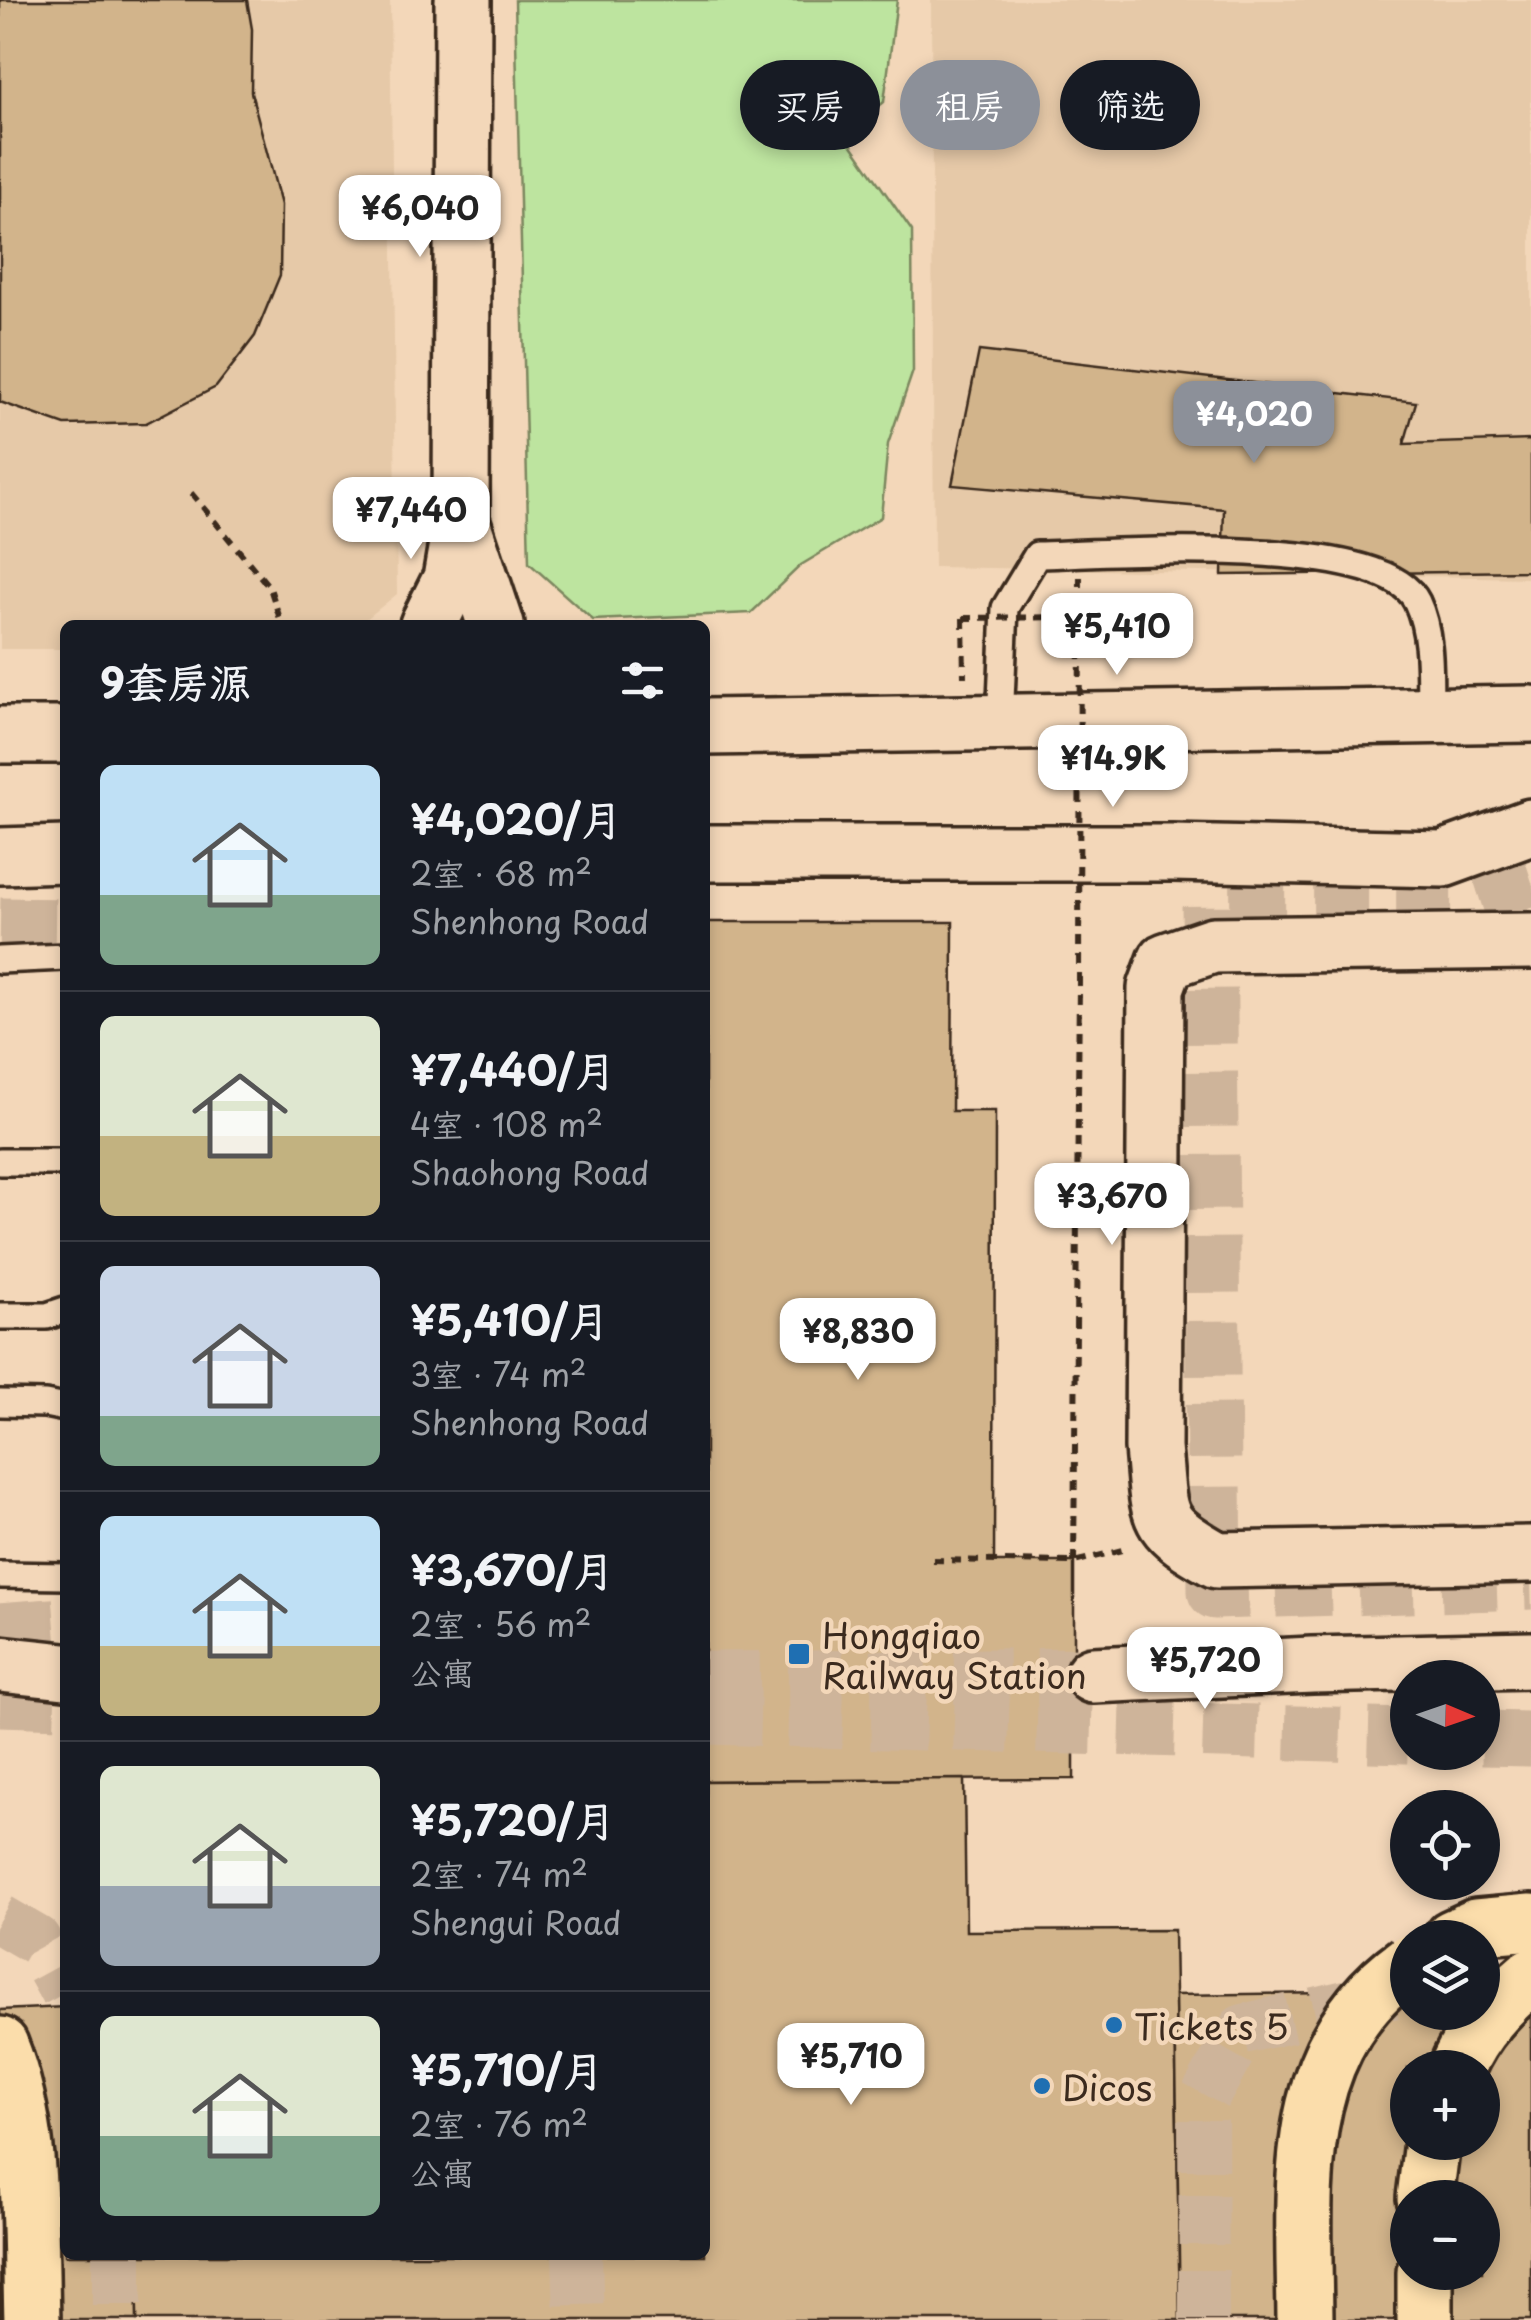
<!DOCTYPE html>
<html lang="zh">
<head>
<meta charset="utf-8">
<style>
	:root { --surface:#171b24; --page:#242831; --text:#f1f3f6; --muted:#9ea1a6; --line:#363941; --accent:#8c9099 }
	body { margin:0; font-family:"Playpen Sans","LXGW WenKai TC",sans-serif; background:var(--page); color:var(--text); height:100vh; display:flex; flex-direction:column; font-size:38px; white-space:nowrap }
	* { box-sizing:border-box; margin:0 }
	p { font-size:32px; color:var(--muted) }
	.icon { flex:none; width:55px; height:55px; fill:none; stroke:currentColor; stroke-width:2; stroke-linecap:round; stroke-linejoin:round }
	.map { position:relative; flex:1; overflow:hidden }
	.sheet { position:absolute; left:60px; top:620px; width:650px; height:1640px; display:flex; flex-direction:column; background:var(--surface); border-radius:15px; box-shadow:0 5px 15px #0003 }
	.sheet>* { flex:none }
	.top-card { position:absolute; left:740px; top:60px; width:640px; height:90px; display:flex; gap:20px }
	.needle { width:65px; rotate:92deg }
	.buttons { position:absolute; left:1390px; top:1660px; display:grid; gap:20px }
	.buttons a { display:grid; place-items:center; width:110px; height:110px; border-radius:50%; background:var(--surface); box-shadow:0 5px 15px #0003; font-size:50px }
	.price { position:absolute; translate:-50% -85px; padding:0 22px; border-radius:20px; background:#fff; color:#222; font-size:32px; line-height:65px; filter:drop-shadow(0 2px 5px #0008) }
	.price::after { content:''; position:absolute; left:50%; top:60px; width:30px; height:22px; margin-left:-15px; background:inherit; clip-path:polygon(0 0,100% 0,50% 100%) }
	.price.current { background:var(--accent); color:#fff }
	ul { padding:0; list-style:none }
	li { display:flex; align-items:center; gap:30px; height:250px; padding:0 40px }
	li+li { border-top:2px solid var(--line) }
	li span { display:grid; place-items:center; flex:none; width:280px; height:200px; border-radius:15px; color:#555 }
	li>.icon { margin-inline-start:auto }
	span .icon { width:120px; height:120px; fill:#fffc; stroke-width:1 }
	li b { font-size:42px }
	h2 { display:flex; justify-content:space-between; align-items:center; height:120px; padding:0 40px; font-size:42px }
	.chip { padding:0 35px; border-radius:45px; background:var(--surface); box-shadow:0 5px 15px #0003; font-size:35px; line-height:90px }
	.chip.current { background:var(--accent); color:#fff }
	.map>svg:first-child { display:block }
	.built { fill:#e6c9a8 }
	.green { fill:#bde49f; stroke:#7c875e; stroke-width:2.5 }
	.building { fill:#d2b48b; stroke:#3b2a1e; stroke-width:2.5; fill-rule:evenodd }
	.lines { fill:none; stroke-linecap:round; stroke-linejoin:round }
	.street-tunnel { stroke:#ceb49a; stroke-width:50; stroke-dasharray:50 25; stroke-linecap:butt }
	.secondary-tunnel { stroke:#ceb49a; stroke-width:55; stroke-dasharray:55 28; stroke-linecap:butt }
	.lane-casing { stroke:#3b2a1e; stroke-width:32 }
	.secondary-casing { stroke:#3b2a1e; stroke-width:62 }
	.highway-casing { stroke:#3b2a1e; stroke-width:62 }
	.path { stroke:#3b2a1e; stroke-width:6; stroke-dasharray:10 8; stroke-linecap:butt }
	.lane { stroke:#f3d7b9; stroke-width:25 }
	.secondary { stroke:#f3d7b9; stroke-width:55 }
	.highway { stroke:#fbddab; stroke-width:55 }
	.highway-bridge-casing { stroke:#3b2a1e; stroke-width:62; stroke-linecap:butt }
	.path-bridge { stroke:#3b2a1e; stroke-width:6; stroke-dasharray:10 8; stroke-linecap:butt }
	.highway-bridge { stroke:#fbddab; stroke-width:55 }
	.poi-dot { fill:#1f6fb2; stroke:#f3d7b9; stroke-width:4 }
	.labels { text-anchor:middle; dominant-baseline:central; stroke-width:9; stroke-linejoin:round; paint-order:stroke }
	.poi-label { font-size:35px; fill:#3b2a1e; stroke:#f3d7b9; text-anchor:start }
</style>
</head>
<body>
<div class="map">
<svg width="1531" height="2320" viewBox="0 0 1531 2320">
	<rect width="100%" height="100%" fill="#f3d7b9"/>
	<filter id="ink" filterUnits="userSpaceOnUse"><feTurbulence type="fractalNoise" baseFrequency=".01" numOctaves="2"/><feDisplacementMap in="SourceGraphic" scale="20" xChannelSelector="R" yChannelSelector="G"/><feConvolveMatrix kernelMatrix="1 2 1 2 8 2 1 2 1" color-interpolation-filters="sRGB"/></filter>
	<g filter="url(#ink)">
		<g class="built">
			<path d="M0 0H390L397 594 359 625H65V649H0Z"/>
			<path d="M931 0H1531V578L934 567Z"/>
		</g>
		<path class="green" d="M515 0H897L884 102 844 134 912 231 913 371 888 444 881 517 801 565 751 613 593 620 529 563Z"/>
		<g class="building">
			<path d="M0 0H247L252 29 251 92 281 205 280 275 255 336 216 387 146 423 65 425 0 402Z"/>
			<path d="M979 351 1416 402 1404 444 1531 440V571L1222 575 1224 509 952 485Z"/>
			<path d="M705 922H953L952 1111H995L994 1562H1074V1779L705 1781Z"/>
			<path d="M964 1779 966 1931 1174 1930 1180 2320H137L136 2255H705V1781Z"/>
			<path d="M1531 1990V2320H1180L1175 1995 1408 1992V2012H1482ZM1408 2068H1482V2142H1408ZM1408 2198H1482V2272H1408Z"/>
			<path d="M65 2007V2255H136L137 2320H0V2010Z"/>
		</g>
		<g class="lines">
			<g class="street-tunnel">
				<path d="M0 1919 36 1940 65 1993"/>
				<path d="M117 2255V2320"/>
				<path d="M577 2255 579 2320"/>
				<path d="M1204 2320 1203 2100 1243 2029 1393 1994"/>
			</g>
			<g class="secondary-tunnel">
				<path d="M1531 879 1469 899H1209L1215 1592 1531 1582"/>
				<path d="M0 925 65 926"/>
				<path d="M0 1630 65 1625"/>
				<path d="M705 1679 1093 1675"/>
				<path d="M0 1699 65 1701"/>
				<path d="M705 1717 1408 1736"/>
				<path d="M1482 1738 1531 1739"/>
			</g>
			<g class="lane-casing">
				<g id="lane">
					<path d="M1000 723 1005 608 1037 555C1107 553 1384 533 1417 602 1433 636 1429 680 1430 716"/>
					<path d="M0 960 65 957"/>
					<path d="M0 1162H65"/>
					<path d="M0 1316H47L65 1310"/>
					<path d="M0 1403 45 1404 65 1408"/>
					<path d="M0 1575 65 1576"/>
				</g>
			</g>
			<g class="secondary-casing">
				<g id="secondary">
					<path d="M462 523 496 625"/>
					<path d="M428 625 451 579 461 520 463 0"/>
					<path d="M705 727 1531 714"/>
					<path d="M0 735H65"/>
					<path d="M705 853H1172L1443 859 1531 827"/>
					<path d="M0 856 65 854"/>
					<path d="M1531 941 1213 945 1166 961 1156 988 1153 1448C1160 1519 1152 1524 1217 1560L1531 1554"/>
					<path d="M0 1664 65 1671"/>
					<path d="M1093 1675 1312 1665 1531 1660"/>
				</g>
			</g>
			<g class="highway-casing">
				<g id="highway">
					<path d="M1452 1938 1476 1927 1531 1922"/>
					<path d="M0 2045C35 2132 29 2229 32 2320"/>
					<path d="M1425 2198 1432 2142"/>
					<path d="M1425 2272V2320"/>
				</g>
			</g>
			<g class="path">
				<path d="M191 493 270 588 282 625"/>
				<path d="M963 618 964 677"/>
				<path d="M933 1560 1074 1562 1126 1549"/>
				<path d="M1074 1562 1079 983"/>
			</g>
			<use href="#lane" class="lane"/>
			<use href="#secondary" class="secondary"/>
			<use href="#highway" class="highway"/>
			<g class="highway-bridge-casing">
				<g id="highway-bridge">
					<path d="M1457 2068C1473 2030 1500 2002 1531 1976"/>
					<path d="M1305 2320C1304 2188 1287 2050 1408 1963"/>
				</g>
			</g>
			<g class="path-bridge">
				<path d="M963 618 1080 617"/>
				<path d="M1079 983 1080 569"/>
			</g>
			<use href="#highway-bridge" class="highway-bridge"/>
		</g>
	</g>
	<g class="poi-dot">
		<rect x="787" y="1642" width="24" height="24" rx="5"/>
		<circle cx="1114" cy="2025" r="10"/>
		<circle cx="1042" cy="2086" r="10"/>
	</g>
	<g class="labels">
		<g class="poi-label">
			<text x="822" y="1634">Hongqiao<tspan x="822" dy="40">Railway Station</tspan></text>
			<text x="1134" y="2025">Tickets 5</text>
			<text x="1062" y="2086">Dicos</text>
		</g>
	</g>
</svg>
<div class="buttons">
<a><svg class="needle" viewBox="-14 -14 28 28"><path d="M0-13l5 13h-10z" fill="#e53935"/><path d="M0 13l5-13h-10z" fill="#9ea1a6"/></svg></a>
<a><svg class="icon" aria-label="locate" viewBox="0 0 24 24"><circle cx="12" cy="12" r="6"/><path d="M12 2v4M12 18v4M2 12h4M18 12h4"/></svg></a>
<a><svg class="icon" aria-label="layers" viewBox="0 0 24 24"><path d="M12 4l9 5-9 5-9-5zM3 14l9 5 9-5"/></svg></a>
<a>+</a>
<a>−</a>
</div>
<b class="price" style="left:420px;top:260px">¥6,040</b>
<b class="price current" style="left:1254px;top:466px">¥4,020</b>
<b class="price" style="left:411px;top:562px">¥7,440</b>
<b class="price" style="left:1117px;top:678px">¥5,410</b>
<b class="price" style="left:1113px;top:810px">¥14.9K</b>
<b class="price" style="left:1112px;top:1248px">¥3,670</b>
<b class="price" style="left:858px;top:1383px">¥8,830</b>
<b class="price" style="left:1205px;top:1712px">¥5,720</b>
<b class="price" style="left:851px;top:2108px">¥5,710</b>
<div class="top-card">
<a class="chip">买房</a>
<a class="chip current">租房</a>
<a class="chip">筛选</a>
</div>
<section class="sheet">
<h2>9套房源<svg class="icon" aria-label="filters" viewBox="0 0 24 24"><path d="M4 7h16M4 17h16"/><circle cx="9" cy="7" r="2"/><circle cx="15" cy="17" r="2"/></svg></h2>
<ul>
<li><span style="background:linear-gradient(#bfe0f5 65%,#7fa58c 0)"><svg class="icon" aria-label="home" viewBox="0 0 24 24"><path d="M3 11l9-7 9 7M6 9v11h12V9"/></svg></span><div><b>¥4,020/月</b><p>2室 · 68 m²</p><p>Shenhong Road</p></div></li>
<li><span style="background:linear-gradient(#dfe7d0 60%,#c2b280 0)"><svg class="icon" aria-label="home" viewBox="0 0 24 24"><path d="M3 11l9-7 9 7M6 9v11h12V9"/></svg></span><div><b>¥7,440/月</b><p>4室 · 108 m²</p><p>Shaohong Road</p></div></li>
<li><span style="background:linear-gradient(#c9d6e8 75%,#7fa58c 0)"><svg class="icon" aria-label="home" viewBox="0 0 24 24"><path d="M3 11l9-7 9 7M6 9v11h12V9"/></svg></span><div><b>¥5,410/月</b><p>3室 · 74 m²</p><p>Shenhong Road</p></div></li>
<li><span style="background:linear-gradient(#bfe0f5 65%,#c2b280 0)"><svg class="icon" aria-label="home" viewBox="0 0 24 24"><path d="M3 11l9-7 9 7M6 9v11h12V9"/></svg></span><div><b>¥3,670/月</b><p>2室 · 56 m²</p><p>公寓</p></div></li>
<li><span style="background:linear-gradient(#dfe7d0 60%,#9aa5b1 0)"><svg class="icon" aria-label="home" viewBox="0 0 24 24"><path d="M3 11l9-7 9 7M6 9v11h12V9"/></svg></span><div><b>¥5,720/月</b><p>2室 · 74 m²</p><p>Shengui Road</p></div></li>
<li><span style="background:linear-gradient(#dfe7d0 60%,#7fa58c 0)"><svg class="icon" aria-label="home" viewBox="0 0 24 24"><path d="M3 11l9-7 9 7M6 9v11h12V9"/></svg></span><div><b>¥5,710/月</b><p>2室 · 76 m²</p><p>公寓</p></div></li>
</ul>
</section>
</div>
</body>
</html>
